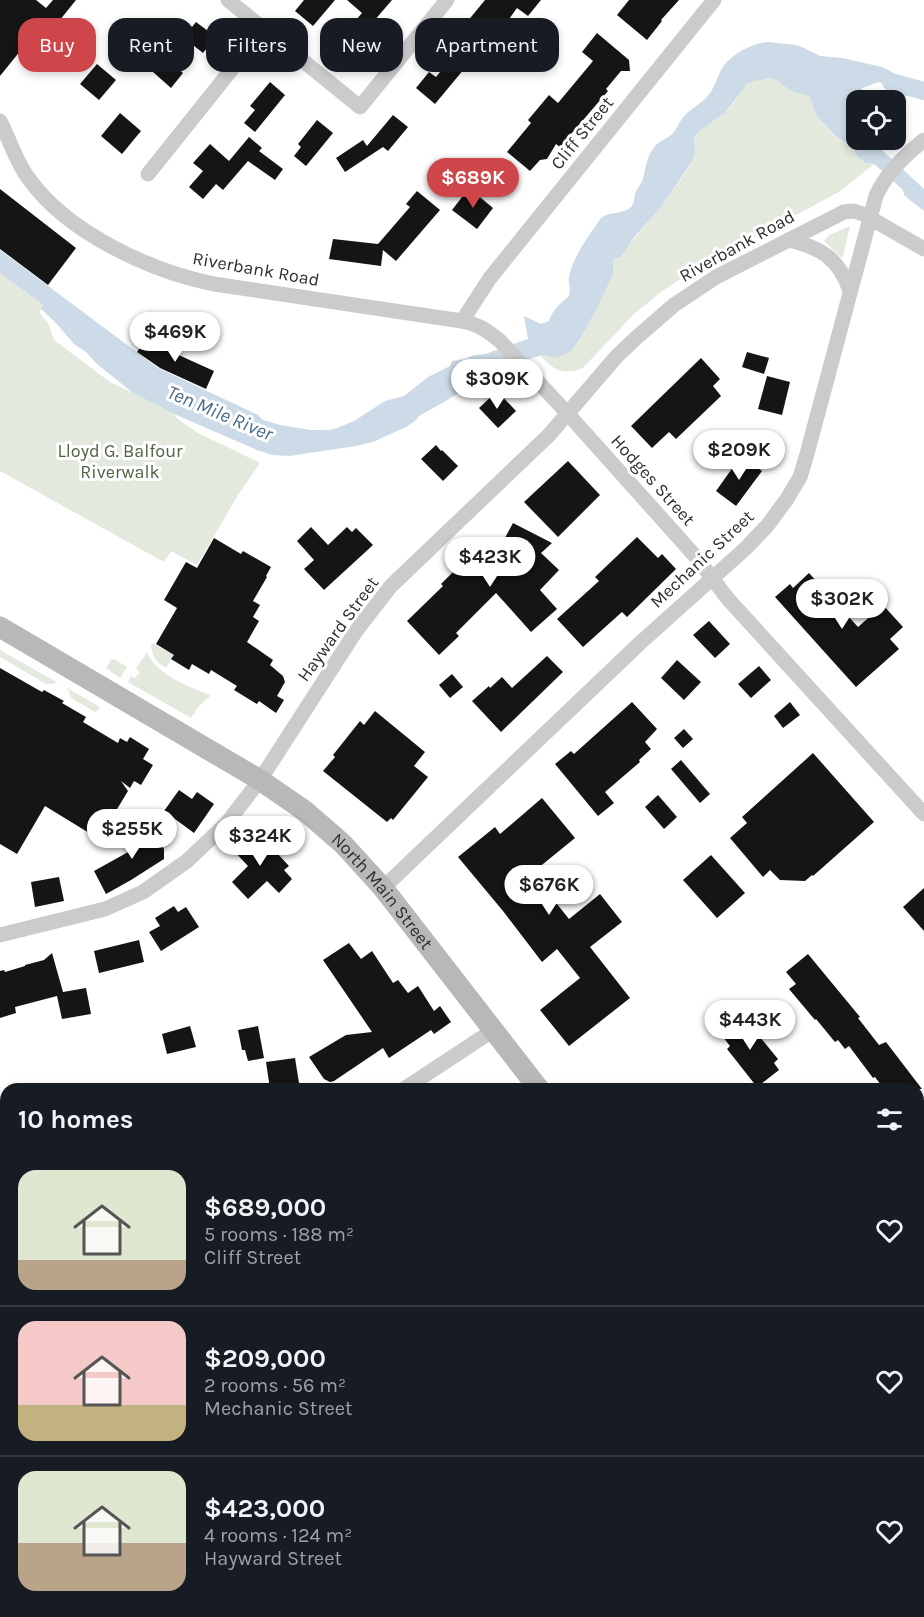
<!DOCTYPE html>
<html lang="en">
<head>
<meta charset="utf-8">
<style>
	:root { --surface:#171b24; --page:#242831; --text:#f1f3f6; --muted:#9ea1a6; --line:#363941; --accent:#cf464a }
	body { margin:0; font-family:Karla,sans-serif; background:var(--page); color:var(--text); height:100vh; display:flex; flex-direction:column; font-size:22px; white-space:nowrap }
	* { box-sizing:border-box; margin:0 }
	p { font-size:20px; color:var(--muted) }
	.icon { flex:none; width:33px; height:33px; fill:none; stroke:currentColor; stroke-width:2; stroke-linecap:round; stroke-linejoin:round }
	.map { position:relative; flex:1; overflow:hidden }
	.panel { position:absolute; left:0px; top:1083px; width:924px; height:534px; display:flex; flex-direction:column; background:var(--surface); border-radius:18px 18px 0 0; box-shadow:0 3px 9px #0003 }
	.panel>* { flex:none }
	.hud { position:absolute; left:18px; top:18px; width:600px; height:54px; display:flex; gap:12px }
	.controls { position:absolute; left:846px; top:90px; display:grid; gap:12px }
	.controls a { display:grid; place-items:center; width:60px; height:60px; border-radius:12px; background:var(--surface); box-shadow:0 3px 9px #0003; font-size:30px }
	.price { position:absolute; translate:-50% -51px; padding:0 14px; border-radius:21px; background:#fff; color:#222; font-size:20px; line-height:39px; filter:drop-shadow(0 2px 3px #0008) }
	.price::after { content:''; position:absolute; left:50%; top:36px; width:18px; height:14px; margin-left:-9px; background:inherit; clip-path:polygon(0 0,100% 0,50% 100%) }
	.price.active { background:var(--accent); color:#fff }
	ul { padding:0; list-style:none }
	li { display:flex; align-items:center; gap:18px; height:150px; padding:0 18px }
	li+li { border-top:2px solid var(--line) }
	li span { display:grid; place-items:center; flex:none; width:168px; height:120px; border-radius:18px; color:#555 }
	li>.icon { margin-inline-start:auto }
	span .icon { width:72px; height:72px; fill:#fffc; stroke-width:1 }
	li b { font-size:26px }
	h2 { display:flex; justify-content:space-between; align-items:center; height:72px; padding:0 18px; font-size:26px }
	.chip { padding:0 21px; border-radius:18px; background:var(--surface); box-shadow:0 3px 9px #0003; font-size:21px; line-height:54px }
	.chip.active { background:var(--accent); color:#fff }
	.map>svg:first-child { display:block }
	.green { fill:#e3e9dd }
	.water { fill:#ccdbe7 }
	.lines { fill:none; stroke-linecap:round; stroke-linejoin:round }
	.canal { stroke:#ccdbe7; stroke-width:18 }
	.building { fill:#151515 }
	.minor { stroke:#cbcbcb; stroke-width:15 }
	.secondary { stroke:#b8b8b8; stroke-width:21 }
	.labels { text-anchor:middle; dominant-baseline:central; stroke-width:6; stroke-linejoin:round; paint-order:stroke }
	.street-label { font-size:18px; fill:#2e2e2e; stroke:#fff }
	.park-label { font-size:18px; fill:#506441; stroke:#fff }
	.water-label { font-size:20px; font-style:italic; fill:#466b86; stroke:#fff }
</style>
</head>
<body>
<div class="map">
<svg width="924" height="1617" viewBox="0 0 924 1617">
	<rect width="100%" height="100%" fill="#fff"/>
	<g class="green">
		<path d="M770 78 776 80 788 88 809 96 812 102 815 114 834 136 853 148 857 156 865 163 874 164 839 192 695 269 661 292 633 315 583 368C563 376 553 370 540 355L542 354 555 358 574 347 581 339 613 274 612 259C626 250 637 236 647 223 662 201 682 183 693 159 697 151 692 143 696 136 702 125 716 121 725 113 734 105 739 91 748 84 753 79 762 79 770 78Z"/>
		<path d="M850 226 843 257 842 258 824 241 829 235Z"/>
		<path d="M0 273 44 306 39 312 48 323 54 340 110 382 133 393 174 414C179 423 189 425 196 432L260 463 238 495 197 565 171 551 164 562 0 471Z"/>
		<path d="M152 643 174 655 166 668C156 662 152 656 151 645Z"/>
		<path d="M0 650 58 683 46 684 0 657Z"/>
		<path d="M147 652C155 674 189 687 210 695V696L198 707 191 718 128 682 131 676 135 678 140 672 136 669Z"/>
		<path d="M114 659 127 667 120 678 106 668 111 660Z"/>
		<path d="M67 688 100 707 97 711 95 712 71 698 69 691 66 689Z"/>
	</g>
	<path class="water" d="M768 42 796 45 804 48 820 56 842 58 882 67 889 70 913 89 895 90 879 82 862 88 861 95 862 100H856V140H874L881 149 924 189V211L906 197 904 195 903 190 874 164 865 163 857 156 853 148 835 136 815 114 812 102 809 96 793 92 776 80 770 78 754 81 747 84 725 113 702 129 696 135 694 140 695 153 693 160 679 181 660 208 632 240 626 250 620 257 613 259V274L600 302 581 338 570 352 555 358 542 355 497 369 444 402 419 416 414 422 406 427 373 442 356 446 289 456 272 455 257 450 174 414 133 393 97 364 86 352 74 344 55 322 41 309 43 305 0 273V250L158 368 258 415 263 420 280 425 311 430H330L337 428 354 421 385 401 404 396 428 377 450 366 452 361 465 359 474 355 485 354 528 339 524 316 541 324 549 321C552 310 561 303 569 296 571 289 568 283 569 277 574 254 589 236 601 218 609 211 623 215 631 207 634 204 634 199 635 194 637 188 642 184 643 178 646 168 646 161 651 152 659 139 663 142 672 134 677 129 678 124 682 119 689 108 703 105 712 90 718 79 720 67 730 59 740 50 755 43 768 42Z"/>
	<g class="lines">
		<path class="canal" d="M891 82 924 91"/>
	</g>
	<g class="building">
		<path d="M0 0H36L46 8 53 0H76L39 46 42 49 33 60 21 50 0 76Z"/>
		<path d="M304 0H335L313 26 295 11Z"/>
		<path d="M347 0H392L361 36 367 42 351 60 335 45 362 13Z"/>
		<path d="M485 0H541L528 16 517 8 501 30 498 28 435 104 416 88 429 72 436 77 461 46 453 39Z"/>
		<path d="M629 0H679L661 20 662 21 647 40 617 15Z"/>
		<path d="M182 20 192 27 196 22 216 37 203 53 174 30Z"/>
		<path d="M597 33 629 60 630 71H621L606 89 608 91 560 147 556 144 547 159 540 160 530 171 507 152 531 123 528 120 549 95 558 103 593 61 582 52Z"/>
		<path d="M165 58 183 73 171 88 153 72Z"/>
		<path d="M97 64 116 80 99 100 80 84Z"/>
		<path d="M270 82 285 95 255 132 244 123 255 110 250 106Z"/>
		<path d="M120 113 141 131 122 154 101 136Z"/>
		<path d="M393 115 408 127 388 151 383 147 345 172 336 158 363 140 367 146Z"/>
		<path d="M317 120 333 133 306 166 294 156 301 147 298 144Z"/>
		<path d="M249 137 262 148 259 151 283 169 275 180 248 161 223 190 216 184 203 199 189 187 203 171 193 163 210 144 229 161Z"/>
		<path d="M469 188 493 208 477 229 452 210Z"/>
		<path d="M0 189 76 248 48 285 0 249Z"/>
		<path d="M417 191 440 210 396 261 383 250 381 266 329 259 333 239 378 244 410 207 406 204Z"/>
		<path d="M148 336 172 352 214 371 206 389 160 368 137 352Z"/>
		<path d="M747 352 769 358 764 374 742 367Z"/>
		<path d="M701 358 720 379 713 386 721 396 676 439 669 432 652 448 631 426Z"/>
		<path d="M767 376 790 382 782 415 758 409Z"/>
		<path d="M497 391 516 411 498 428 479 408Z"/>
		<path d="M436 445 441 451 442 450 458 466 443 481 421 459Z"/>
		<path d="M741 456 762 471 736 506 716 491Z"/>
		<path d="M568 461 600 495 558 537 524 502Z"/>
		<path d="M513 523 552 543 541 553 559 570 540 590 557 609 531 632 496 593 456 633 459 636 439 655 407 621 443 586 441 584 488 537 499 549Z"/>
		<path d="M311 527 328 545 347 527 352 532 356 528 373 545 324 590 304 569 314 560 297 541Z"/>
		<path d="M637 537 658 558 662 554 676 569 627 617 622 612 583 647 557 619 599 581 595 577Z"/>
		<path d="M214 538 241 554 243 551 271 567 266 576 267 577 253 601 260 605 253 617 259 621 247 642 273 660 270 665 283 676 285 682 277 696 284 700 276 713 259 701 257 704 234 690 237 686 211 670 209 674 192 664 189 670 171 659 174 655 156 644 177 608 164 600 186 562 197 568Z"/>
		<path d="M809 573 858 627 883 605 903 627 890 639 899 649 856 687 775 597 790 584 793 588Z"/>
		<path d="M709 621 730 644 715 658 693 635Z"/>
		<path d="M547 656 563 672 501 732 472 701 489 686 490 688 502 677 512 688Z"/>
		<path d="M677 660 701 682 684 700 661 678Z"/>
		<path d="M759 666 771 680 751 698 738 684Z"/>
		<path d="M0 668 42 692 44 690 64 701 62 703 86 717 83 722 118 743 120 738 127 742 130 737 149 749 143 759 153 765 141 785 134 781 130 788 121 781 128 791 99 839 45 806 17 854 0 844Z"/>
		<path d="M452 674 463 687 450 698 439 685Z"/>
		<path d="M632 702 657 729 645 742 651 749 639 760 640 762 605 792 614 803 598 816 555 764 571 751 574 754Z"/>
		<path d="M790 702 800 715 783 728 774 716Z"/>
		<path d="M375 711 425 752 414 766 428 777 393 820 391 818 387 822 323 771 335 757 333 755 360 721 364 725Z"/>
		<path d="M684 729 693 739 683 748 674 738Z"/>
		<path d="M813 753 874 822 813 876 812 875 805 881 780 880 770 870 763 877 730 838 747 823 742 817Z"/>
		<path d="M681 760 710 794 700 803 671 769Z"/>
		<path d="M179 790 192 799 197 792 214 804 194 833 164 811Z"/>
		<path d="M658 795 677 817 664 829 645 807Z"/>
		<path d="M542 798 575 838 532 873 569 919 600 894 622 922 590 947 630 998 569 1046 540 1010 580 978 557 949 542 962 503 911 458 857 495 827 500 834Z"/>
		<path d="M151 824 160 836 157 838 164 849V859L131 880 106 894 94 871 130 851 124 843Z"/>
		<path d="M247 834 259 846 265 840 289 866 284 870 292 879 279 893 267 881 248 899 232 882 248 866 232 849Z"/>
		<path d="M711 855 745 893 717 918 683 880Z"/>
		<path d="M59 877 64 901 35 907 31 882Z"/>
		<path d="M924 888V931L903 907Z"/>
		<path d="M174 906 178 912 186 907 199 927 161 951 149 932 160 926 155 918Z"/>
		<path d="M139 940 144 962 99 973 94 951Z"/>
		<path d="M349 943 361 959 372 951 393 983 398 980 408 993 418 986 434 1011 440 1006 451 1022 434 1034 431 1030 389 1058 383 1048 334 1081 330 1082 324 1079 309 1057 346 1035 372 1032 323 960Z"/>
		<path d="M52 953 63 992 86 988 91 1014 62 1019 57 996 15 1007 16 1013 0 1018V971L4 970 5 972 25 966V965L44 960Z"/>
		<path d="M808 954 860 1017 858 1018 879 1045 886 1042 922 1089H884L875 1077 873 1078 849 1046 845 1049 838 1040 835 1042 816 1019 815 1020 789 989 796 984 786 972Z"/>
		<path d="M741 1014 778 1059 774 1063 779 1070 757 1087 727 1049 730 1046 719 1032Z"/>
		<path d="M190 1026 196 1047 167 1054 162 1034Z"/>
		<path d="M258 1026 264 1058 248 1061 245 1050H242L238 1030Z"/>
		<path d="M295 1058 300 1089H270L266 1062Z"/>
	</g>
	<g class="lines">
		<g class="minor">
			<path d="M228 0 360 107 447 0"/>
			<path d="M0 121C10 140 16 162 29 179 68 233 150 271 214 284L462 321C478 324 488 331 500 341L568 414 696 557 728 599 924 814"/>
			<path d="M148 174 264 29"/>
			<path d="M788 240C820 247 839 258 850 291"/>
			<path d="M462 321 490 278 714 0"/>
			<path d="M383 888 640 643 746 548 767 526 787 499 800 477 807 454 876 196C886 173 905 155 924 140"/>
			<path d="M0 935 105 909 143 892 187 861 226 824 260 780 356 631 391 586 549 435 617 356 636 338 674 305 716 277 844 212 854 211 863 214 924 249"/>
			<path d="M404 1089 492 1031"/>
			<path d="M0 1210 6 1208"/>
			<path d="M918 1378 924 1375"/>
			<path d="M0 1475 6 1474"/>
		</g>
		<g class="secondary">
			<path id="s1" d="M0 627 260 780 305 811 343 844 383 888 539 1089"/>
			<path d="M918 1546 924 1553"/>
		</g>
	</g>
	<g class="labels">
		<g class="street-label">
			<text transform="translate(582 133) rotate(-51)">Cliff Street</text>
			<text transform="translate(737 246) rotate(-29)">Riverbank Road</text>
			<text transform="translate(256 269) rotate(10)">Riverbank Road</text>
			<text transform="translate(653 480) rotate(48)">Hodges Street</text>
			<text transform="translate(702 559) rotate(-43)">Mechanic Street</text>
			<text transform="translate(338 629) rotate(-54)">Hayward Street</text>
			<text stroke="none"><textPath href="#s1" startOffset="468">North Main Street</textPath></text>
		</g>
		<g class="park-label">
			<text x="120" y="451">Lloyd G. Balfour<tspan x="120" dy="21">Riverwalk</tspan></text>
		</g>
		<g class="water-label">
			<text transform="translate(220 413) rotate(23)">Ten Mile River</text>
		</g>
	</g>
</svg>
<div class="controls">
<a><svg class="icon" aria-label="locate" viewBox="0 0 24 24"><circle cx="12" cy="12" r="6"/><path d="M12 2v4M12 18v4M2 12h4M18 12h4"/></svg></a>
</div>
<b class="price active" style="left:473px;top:209px">$689K</b>
<b class="price" style="left:175px;top:363px">$469K</b>
<b class="price" style="left:497px;top:410px">$309K</b>
<b class="price" style="left:739px;top:481px">$209K</b>
<b class="price" style="left:490px;top:588px">$423K</b>
<b class="price" style="left:842px;top:630px">$302K</b>
<b class="price" style="left:132px;top:860px">$255K</b>
<b class="price" style="left:260px;top:867px">$324K</b>
<b class="price" style="left:549px;top:916px">$676K</b>
<b class="price" style="left:750px;top:1051px">$443K</b>
<div class="hud">
<a class="chip active">Buy</a>
<a class="chip">Rent</a>
<a class="chip">Filters</a>
<a class="chip">New</a>
<a class="chip">Apartment</a>
</div>
<section class="panel">
<h2>10 homes<svg class="icon" aria-label="filters" viewBox="0 0 24 24"><path d="M4 7h16M4 17h16"/><circle cx="9" cy="7" r="2"/><circle cx="15" cy="17" r="2"/></svg></h2>
<ul>
<li><span style="background:linear-gradient(#dfe7d0 75%,#b9a48a 0)"><svg class="icon" aria-label="home" viewBox="0 0 24 24"><path d="M3 11l9-7 9 7M6 9v11h12V9"/></svg></span><div><b>$689,000</b><p>5 rooms · 188 m²</p><p>Cliff Street</p></div><svg class="icon" aria-label="heart" viewBox="0 0 24 24"><path d="M12 20l-8-8c-3-5 5-10 8-4 3-6 11-1 8 4z"/></svg></li>
<li><span style="background:linear-gradient(#f6c9c9 70%,#c2b280 0)"><svg class="icon" aria-label="home" viewBox="0 0 24 24"><path d="M3 11l9-7 9 7M6 9v11h12V9"/></svg></span><div><b>$209,000</b><p>2 rooms · 56 m²</p><p>Mechanic Street</p></div><svg class="icon" aria-label="heart" viewBox="0 0 24 24"><path d="M12 20l-8-8c-3-5 5-10 8-4 3-6 11-1 8 4z"/></svg></li>
<li><span style="background:linear-gradient(#dfe7d0 60%,#b9a48a 0)"><svg class="icon" aria-label="home" viewBox="0 0 24 24"><path d="M3 11l9-7 9 7M6 9v11h12V9"/></svg></span><div><b>$423,000</b><p>4 rooms · 124 m²</p><p>Hayward Street</p></div><svg class="icon" aria-label="heart" viewBox="0 0 24 24"><path d="M12 20l-8-8c-3-5 5-10 8-4 3-6 11-1 8 4z"/></svg></li>
</ul>
</section>
</div>
</body>
</html>
